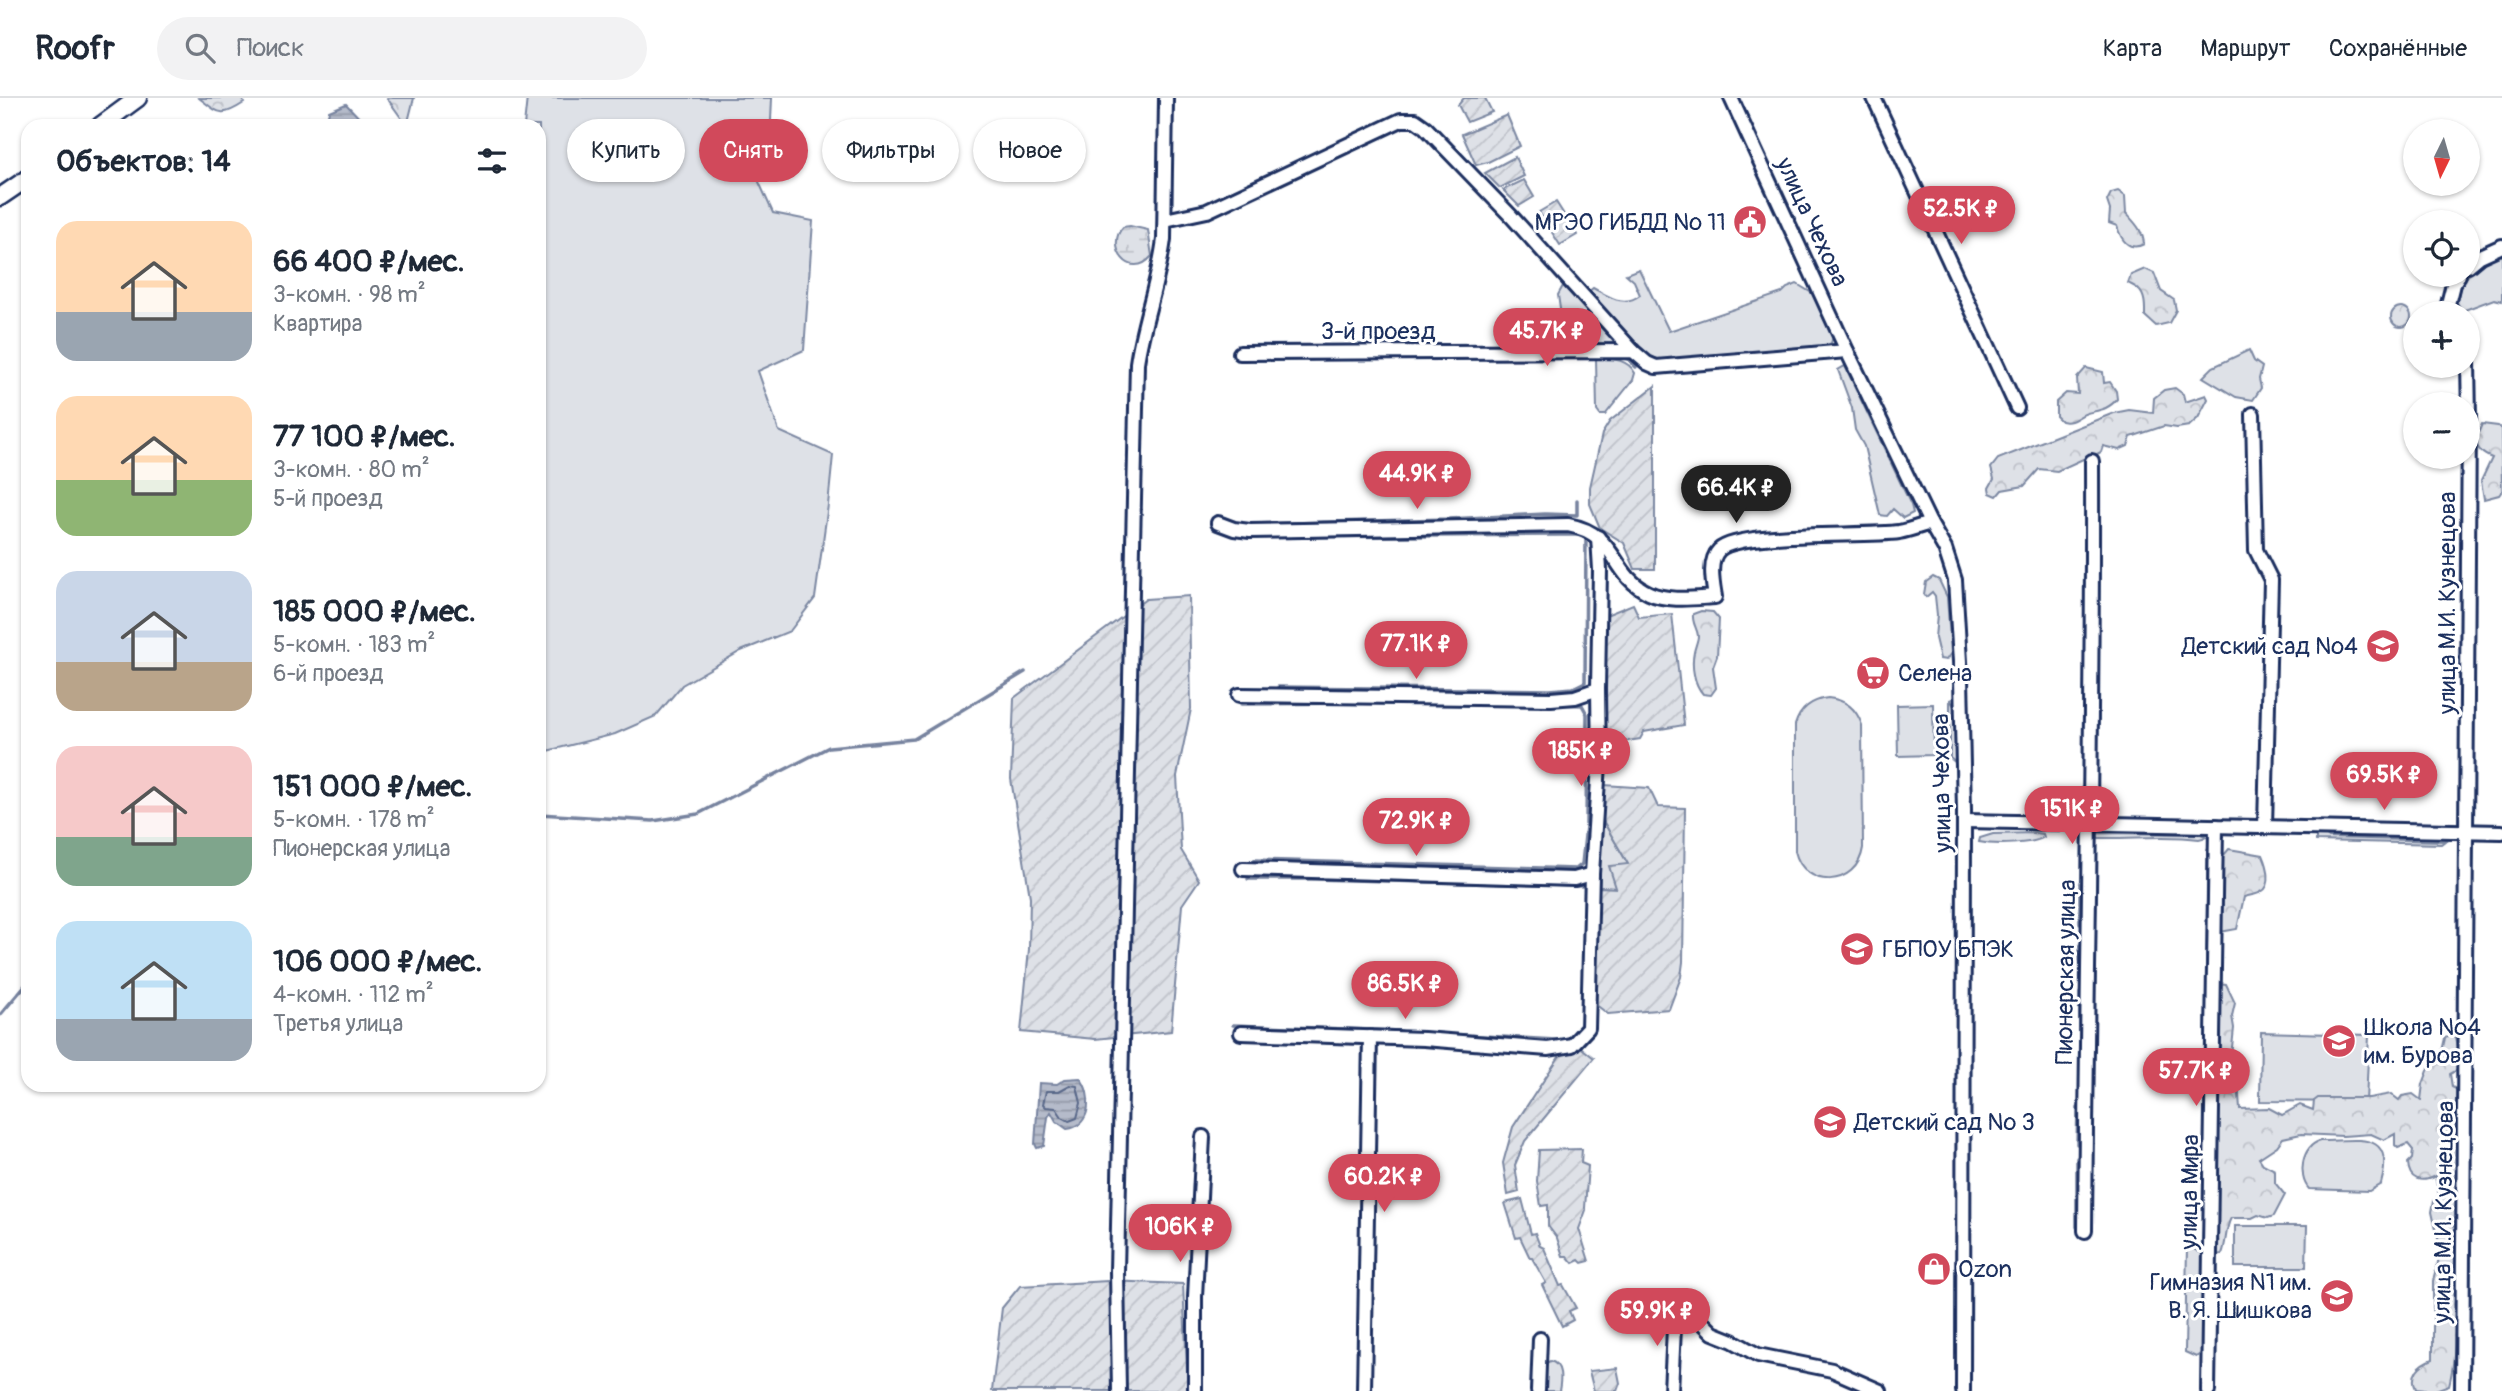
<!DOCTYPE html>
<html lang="ru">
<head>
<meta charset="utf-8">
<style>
	:root { --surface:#fff; --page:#f2f2f3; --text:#1f2937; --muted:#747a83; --line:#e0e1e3; --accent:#d1495b }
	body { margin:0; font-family:Pangolin,sans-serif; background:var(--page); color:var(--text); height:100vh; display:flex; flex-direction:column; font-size:26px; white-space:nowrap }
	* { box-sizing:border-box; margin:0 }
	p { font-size:23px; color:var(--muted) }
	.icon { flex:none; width:38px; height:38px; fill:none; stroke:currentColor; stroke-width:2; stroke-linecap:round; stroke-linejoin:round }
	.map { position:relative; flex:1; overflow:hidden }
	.sheet { position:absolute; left:21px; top:21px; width:525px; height:973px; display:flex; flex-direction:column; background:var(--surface); border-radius:21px; box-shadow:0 2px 5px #0004 }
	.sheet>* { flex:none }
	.banner { position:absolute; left:567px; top:21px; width:665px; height:63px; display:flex; gap:14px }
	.needle { width:46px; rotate:185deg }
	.controls { position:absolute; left:2403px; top:21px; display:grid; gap:14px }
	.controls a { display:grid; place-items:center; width:77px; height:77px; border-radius:50%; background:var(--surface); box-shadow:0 2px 5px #0004; font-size:35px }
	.price { position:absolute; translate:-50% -60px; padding:0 16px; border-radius:24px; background:var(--accent); color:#fff; font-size:23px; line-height:46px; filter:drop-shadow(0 2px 4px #0008) }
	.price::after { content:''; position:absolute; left:50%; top:42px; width:21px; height:16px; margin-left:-10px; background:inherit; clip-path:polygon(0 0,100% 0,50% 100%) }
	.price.on { background:#222; color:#fff }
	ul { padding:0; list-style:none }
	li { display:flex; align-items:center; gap:21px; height:175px; padding:0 35px }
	li span { display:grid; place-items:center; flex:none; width:196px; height:140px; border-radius:21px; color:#555 }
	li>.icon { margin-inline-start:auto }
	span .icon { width:84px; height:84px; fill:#fffc; stroke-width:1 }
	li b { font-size:30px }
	h2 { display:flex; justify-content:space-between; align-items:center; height:84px; padding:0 35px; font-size:30px }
	.tag { padding:0 24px; border-radius:32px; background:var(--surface); box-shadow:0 2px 5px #0004; font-size:24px; line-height:63px }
	.tag.on { background:var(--accent); color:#fff }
	header { display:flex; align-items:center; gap:42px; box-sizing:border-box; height:98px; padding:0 35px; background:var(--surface); border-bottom:2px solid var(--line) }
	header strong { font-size:33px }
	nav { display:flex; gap:38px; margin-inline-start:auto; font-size:24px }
	.search { width:490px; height:63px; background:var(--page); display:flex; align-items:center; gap:18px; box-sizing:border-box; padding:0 24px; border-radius:38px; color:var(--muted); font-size:26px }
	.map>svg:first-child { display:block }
	.grass { fill:#dee1e7; stroke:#7c88a2; stroke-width:2 }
	.forest { fill:url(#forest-crowns); stroke:#7c88a2; stroke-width:2 }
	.wetland { fill:url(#wetland-marsh); stroke:#7c88a2; stroke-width:2 }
	.garden { fill:url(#garden-furrows); stroke:#7c88a2; stroke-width:2 }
	.water { fill:url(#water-rules); stroke:#77839f; stroke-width:2 }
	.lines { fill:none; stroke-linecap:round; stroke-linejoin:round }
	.shore { stroke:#596789; stroke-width:2 }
	.stream { stroke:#77839f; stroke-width:3.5 }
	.minor-casing { stroke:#1b2f5e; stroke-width:18 }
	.major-casing { stroke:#1b2f5e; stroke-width:21 }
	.minor { stroke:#fff; stroke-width:12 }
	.major { stroke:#fff; stroke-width:16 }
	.labels { text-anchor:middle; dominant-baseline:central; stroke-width:6; stroke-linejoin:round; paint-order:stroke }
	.poi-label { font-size:24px; fill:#1b2f5e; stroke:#fff; text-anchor:start }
	.street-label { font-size:24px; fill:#1b2f5e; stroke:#fff }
</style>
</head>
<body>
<header>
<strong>Roofr</strong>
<div class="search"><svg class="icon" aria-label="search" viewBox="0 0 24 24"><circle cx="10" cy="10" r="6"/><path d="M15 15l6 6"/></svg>Поиск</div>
<nav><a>Карта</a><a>Маршрут</a><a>Сохранённые</a></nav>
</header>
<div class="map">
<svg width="2502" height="1293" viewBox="0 0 2502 1293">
	<defs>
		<pattern id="forest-crowns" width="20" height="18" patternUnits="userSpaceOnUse" patternTransform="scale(1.75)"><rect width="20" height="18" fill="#dee1e7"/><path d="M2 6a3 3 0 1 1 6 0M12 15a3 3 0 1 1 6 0" fill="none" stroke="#bec1c9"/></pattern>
		<pattern id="wetland-marsh" width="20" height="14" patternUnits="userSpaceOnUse" patternTransform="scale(1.75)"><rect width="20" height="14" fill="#dee1e7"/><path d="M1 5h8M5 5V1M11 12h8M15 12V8" fill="none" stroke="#bec1c9"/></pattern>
		<pattern id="garden-furrows" width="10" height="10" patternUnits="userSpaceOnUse" patternTransform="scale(1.75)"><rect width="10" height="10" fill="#dee1e7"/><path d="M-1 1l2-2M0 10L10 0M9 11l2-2" fill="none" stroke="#bec1c9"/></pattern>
		<pattern id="water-rules" width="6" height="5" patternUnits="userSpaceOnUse" patternTransform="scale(1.75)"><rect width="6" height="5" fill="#b5bbca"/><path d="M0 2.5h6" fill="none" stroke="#9298a7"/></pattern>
	</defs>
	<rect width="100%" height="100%" fill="#fff"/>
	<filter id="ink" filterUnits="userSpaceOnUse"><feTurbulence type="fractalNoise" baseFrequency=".0143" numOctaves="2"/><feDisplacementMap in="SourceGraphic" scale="14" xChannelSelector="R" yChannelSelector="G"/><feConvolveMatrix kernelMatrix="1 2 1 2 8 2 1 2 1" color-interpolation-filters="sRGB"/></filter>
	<g filter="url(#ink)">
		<g class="grass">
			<path d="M527 0H772L770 45 759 84 773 115 813 123 804 252 758 273 779 333 833 357 828 407 815 500 790 533 741 553 682 587 656 618 615 636 539 655V28H524Z"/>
			<path d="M2502 154V203L2494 201 2462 213 2457 204 2461 184 2485 162Z"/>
			<path d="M1639 171 1669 233 1782 195 1787 190 1797 186 1815 197 1833 239 1831 245 1824 249 1797 252 1658 263 1645 258 1588 194 1593 190C1609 198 1623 210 1640 197L1634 183 1626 176Z"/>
			<path d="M1563 188 1616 242 1615 248 1568 250 1565 246 1558 197Z"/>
			<path d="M2249 252 2254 263 2262 269 2259 281 2261 290 2253 302 2236 299 2203 279 2213 269Z"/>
			<path d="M1596 260C1611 261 1627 260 1635 275L1633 282 1605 317H1600L1597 313Z"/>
			<path d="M1845 268 1911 407 1913 415 1903 420 1893 411 1887 418 1880 417 1864 348 1855 332 1852 310 1838 272Z"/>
			<path d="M1933 479 1939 482 1947 499 1951 555 1946 562 1940 561 1935 540 1937 517 1935 498 1932 494 1926 499 1924 496 1926 484Z"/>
			<path d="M1828 600C1846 602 1856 610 1862 627L1863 750C1857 790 1804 792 1795 753V627C1800 611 1811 602 1828 600Z"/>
			<path d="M1950 601 1956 612V665L1950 660Z"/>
			<path d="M1933 606 1934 657 1898 658 1897 607Z"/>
			<path d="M1602 721 1628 766 1616 790 1599 789Z"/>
			<path d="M2034 735 2043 736 2044 739C2033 747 1993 747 1979 744L1980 740 1993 736Z"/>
			<path d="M2099 735 2201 736 2207 739 2199 741C2166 736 2132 741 2099 740L2095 738Z"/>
			<path d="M2316 736 2325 737 2329 740 2445 743 2441 746 2316 743Z"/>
			<path d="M2261 934 2369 937 2366 1004 2260 1003Z"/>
			<path d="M2320 1043C2357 1043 2396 1031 2381 1086L2369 1093 2309 1091C2297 1078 2302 1047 2320 1043Z"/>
			<path d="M2235 1128H2307L2306 1169H2235Z"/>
			<path d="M2187 1148 2202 1155 2205 1162 2203 1254 2196 1259 2185 1254Z"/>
			<path d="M1550 1263C1563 1266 1561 1282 1559 1293H1540L1544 1266Z"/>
		</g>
		<g class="forest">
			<path d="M199 0H242L244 5C221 20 220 16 199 0Z"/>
			<path d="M387 0H414L407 28Z"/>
			<path d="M2118 93 2125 98 2126 115C2134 124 2143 132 2144 146 2129 154 2121 142 2117 128L2109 125 2110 112 2107 103 2111 95Z"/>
			<path d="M2145 171 2154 175 2161 193 2174 202 2176 212 2169 225 2156 228 2145 218C2145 210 2146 198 2138 191 2135 188 2131 187 2128 185L2131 177Z"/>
			<circle cx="2401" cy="219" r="10"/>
			<path d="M2086 270 2103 274 2104 285 2110 284 2116 293 2117 301C2108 312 2099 312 2087 315 2077 318 2074 326 2061 323L2056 318V304L2066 295 2078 296 2077 280Z"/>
			<path d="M2175 290 2183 296 2185 304 2206 297 2208 301 2198 320 2189 328 2177 330 2164 328 2131 339 2128 348 2119 352 2103 348 2101 354 2089 360 2083 361 2057 373 2039 371 2024 388 2002 392 1997 398 1990 395 1989 390 1994 381 1991 370 1998 361 2114 315 2129 312 2153 315 2154 300 2164 292Z"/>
			<path d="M2482 326 2498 328 2501 331 2502 393 2499 397 2484 401 2481 383 2492 360C2482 356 2478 352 2475 342Z"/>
			<path d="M1701 513 1713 514 1719 521 1717 558 1713 569 1716 590 1711 597 1703 596C1694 586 1691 568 1694 554 1695 549 1698 542 1698 538 1697 529 1692 526 1693 516Z"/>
			<path d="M2229 751 2263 757C2267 766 2274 788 2261 794 2257 797 2249 797 2244 799L2237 831 2220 834V768L2223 758Z"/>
			<path d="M2219 885 2226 886 2235 905 2232 918 2234 930 2231 959 2238 983 2240 1011 2269 1010 2282 1017 2300 1007 2313 1012 2314 1003 2318 1000H2369L2391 996 2399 1002 2402 998 2413 996 2421 1002 2423 986 2431 965 2440 962 2445 940 2451 938 2455 940 2459 959 2457 972 2450 976 2452 989 2458 992 2461 1008C2455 1016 2455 1020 2461 1028L2459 1084C2454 1092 2453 1100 2459 1107V1119L2453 1126C2463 1141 2459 1163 2454 1179 2451 1189 2460 1200 2460 1211 2460 1218 2456 1225 2456 1232 2455 1252 2454 1268 2449 1287L2433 1293 2416 1291C2409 1276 2420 1266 2433 1261V1183L2441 1154 2432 1114 2434 1103 2439 1097 2435 1078C2422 1085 2409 1083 2408 1065L2412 1061 2413 1052 2408 1046 2398 1050 2395 1047V1036L2384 1042 2371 1036 2343 1038 2301 1036 2283 1040 2277 1048 2259 1060 2263 1066 2275 1072V1085L2285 1097 2274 1118 2268 1120 2258 1117 2252 1120H2231C2225 1131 2227 1143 2222 1156L2217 1157 2212 1155C2213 1141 2218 1103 2215 1092V1021L2219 1009 2213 981Z"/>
		</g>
		<path class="wetland" d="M1130 128 1148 132 1152 158C1130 184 1105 148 1123 129Z"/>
		<g class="garden">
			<path d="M1464 0H1485L1492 14 1467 24 1458 7Z"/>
			<path d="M1507 17 1520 48 1488 64 1476 67 1462 36Z"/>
			<path d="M1515 59 1524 78 1500 90 1485 75Z"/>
			<path d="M1524 82 1534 99 1519 108 1503 92Z"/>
			<path d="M1556 104 1577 137 1560 147 1539 114Z"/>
			<path d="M1655 288V471H1635L1624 445 1600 430 1590 406V389L1602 336 1610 323Z"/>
			<path d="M1189 498 1191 611 1177 678 1181 752 1199 782 1182 807 1171 933 1095 941 1021 934 1029 851 1030 799 1011 681 1014 600 1146 501Z"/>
			<path d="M1633 506 1639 519 1672 516 1684 627 1644 634 1640 641 1615 645 1613 663 1604 661 1606 517Z"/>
			<path d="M1604 687 1649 690 1658 709 1685 710 1683 864 1681 879 1669 911 1608 916 1595 906 1599 789 1616 790 1609 768 1628 766 1602 721Z"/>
			<path d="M1578 947 1594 960 1525 1043 1515 1067 1519 1094 1508 1097 1503 1065 1513 1029 1561 956Z"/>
			<path d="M1582 1051 1581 1065 1588 1068 1585 1110 1586 1112 1579 1131 1589 1163 1582 1165 1579 1162 1573 1165 1567 1158H1563L1557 1140 1548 1128V1107L1541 1108 1537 1083 1539 1052Z"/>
			<path d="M1522 1101 1531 1136 1535 1135 1540 1148 1544 1150 1560 1188 1563 1187 1576 1210 1569 1213 1573 1222 1562 1228 1542 1187 1546 1185 1532 1160H1530L1520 1139 1516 1140 1505 1105Z"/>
			<path d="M1108 1183 1183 1186 1188 1293H992L1002 1210 1020 1188Z"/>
			<path d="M1617 1270 1620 1285 1617 1293H1594L1589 1273Z"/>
		</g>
		<g class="water">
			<path d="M346 6 367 28H325L329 13Z"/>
			<path d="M1080 980C1093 996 1092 1028 1067 1031L1056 1023 1051 1014 1048 1019 1044 1048 1037 1050 1035 1046 1039 985 1057 986 1065 981Z"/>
		</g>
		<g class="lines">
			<path class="shore" d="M1070 987 1077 988 1081 1005 1077 1020 1069 1023 1062 1019 1056 1010 1046 1009 1043 1006 1046 993H1059Z"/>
			<g class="stream">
				<path d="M1618 259 1629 261 1636 269"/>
				<path d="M1308 262 1354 260"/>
				<path d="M1251 426 1449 421 1545 416 1577 417V402"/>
				<path d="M1271 439 1559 437H1580L1586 440 1585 584 1573 590 1550 592 1278 589"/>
				<path d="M1241 606 1361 605"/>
				<path d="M539 716 653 723 698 716 829 649 914 641 1025 574"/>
				<path d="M1255 762 1576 771 1582 766 1586 728 1587 616 1582 607 1554 606"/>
				<path d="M1248 781H1313L1585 788"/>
				<path d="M2080 825V785"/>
				<path d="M2080 847 2081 886"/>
				<path d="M2207 868 2208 751"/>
				<path d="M2094 871 2096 795"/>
				<path d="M0 917 28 884"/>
				<path d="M1233 927 1401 933"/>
				<path d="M1446 936 1556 942 1569 941 1579 931"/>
				<path d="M2080 949V895"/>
				<path d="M2093 1023V943"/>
				<path d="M2077 1046 2078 1010"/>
				<path d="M2204 1126 2205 1070"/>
				<path d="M2077 1129V1060"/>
			</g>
			<g class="minor-casing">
				<g id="minor">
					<path d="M1731 0 1847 253 1930 425 1945 451 1955 482 1961 580 1964 712 1963 1293"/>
					<path d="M1874 0 2017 310"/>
					<path d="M1165 122 1207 113 1401 22H1415L1425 29 1511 118 1633 253"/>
					<path d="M2468 168 2480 158 2502 148"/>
					<path d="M2452 215 2448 206 2453 186 2459 177"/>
					<path d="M1240 255 1633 253 1647 265 1656 269 1847 253"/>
					<path d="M2253 316 2256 452 2271 482 2265 729"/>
					<path d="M1218 425 1234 431 1250 433 1568 427C1619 436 1609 476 1649 495 1668 504 1696 500 1715 499 1713 486 1708 463 1719 452 1739 432 1865 439 1899 434 1910 432 1920 428 1930 425"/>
					<path d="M1239 597 1551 601 1575 599 1598 591"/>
					<path d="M1964 723 2502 734"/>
					<path d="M1243 771 1574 781 1592 776"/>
					<path d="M1241 935 1424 941 1548 951 1572 947 1588 930 1592 776 1599 666 1598 591 1600 472 1598 439"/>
					<path d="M2085 1133C2087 876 2093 620 2092 363"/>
					<path d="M1119 1293 1117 1173 1137 265C1143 223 1159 183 1164 141L1166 0"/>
					<path d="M1195 1293V1199L1203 1039"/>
					<path d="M1364 1293 1370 939"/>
					<path d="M1538 1293 1540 1241"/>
					<path d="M1671 1293 1675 1209 1690 1212 1713 1235 1733 1243 1758 1257 1832 1272 1880 1293"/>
					<path d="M2208 1293 2216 728"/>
					<path d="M2462 1293 2469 320 2468 264"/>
				</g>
			</g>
			<g class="major-casing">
				<g id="major">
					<path d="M100 28 138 0"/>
					<path d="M0 99 28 80"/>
				</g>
			</g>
			<use href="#minor" class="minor"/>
			<use href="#major" class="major"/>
		</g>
	</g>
	<defs>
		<g id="civic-disc" transform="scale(1.75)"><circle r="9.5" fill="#d1495b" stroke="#fff"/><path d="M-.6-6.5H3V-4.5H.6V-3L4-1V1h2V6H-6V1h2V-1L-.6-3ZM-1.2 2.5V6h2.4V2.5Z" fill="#fff"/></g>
		<g id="school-disc" transform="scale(1.75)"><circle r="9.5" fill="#d1495b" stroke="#fff"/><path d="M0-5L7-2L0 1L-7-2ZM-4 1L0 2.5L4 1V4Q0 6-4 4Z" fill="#fff"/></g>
		<g id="supermarket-disc" transform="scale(1.75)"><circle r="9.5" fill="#d1495b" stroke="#fff"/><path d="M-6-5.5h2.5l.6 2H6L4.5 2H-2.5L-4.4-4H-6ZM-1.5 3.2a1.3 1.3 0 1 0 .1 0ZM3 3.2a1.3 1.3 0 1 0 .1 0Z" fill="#fff"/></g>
		<g id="university-disc" transform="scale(1.75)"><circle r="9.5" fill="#d1495b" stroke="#fff"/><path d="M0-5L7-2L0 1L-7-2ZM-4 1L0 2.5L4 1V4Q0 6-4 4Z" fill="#fff"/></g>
		<g id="shop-disc" transform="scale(1.75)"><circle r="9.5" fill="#d1495b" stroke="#fff"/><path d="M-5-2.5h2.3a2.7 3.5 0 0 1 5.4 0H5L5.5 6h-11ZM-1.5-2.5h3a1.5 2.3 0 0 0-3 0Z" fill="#fff"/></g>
	</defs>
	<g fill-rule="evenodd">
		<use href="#civic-disc" x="1750" y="124"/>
		<use href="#school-disc" x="2383" y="548"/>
		<use href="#supermarket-disc" x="1873" y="575"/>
		<use href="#university-disc" x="1857" y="851"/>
		<use href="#school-disc" x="2339" y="943"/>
		<use href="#school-disc" x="1830" y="1024"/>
		<use href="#shop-disc" x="1934" y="1171"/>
		<use href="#school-disc" x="2337" y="1198"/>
	</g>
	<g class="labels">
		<g class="poi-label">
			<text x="1726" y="124" text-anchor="end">МРЭО ГИБДД № 11</text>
			<text x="2358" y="548" text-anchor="end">Детский сад №4</text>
			<text x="1898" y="575">Селена</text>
			<text x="1882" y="851">ГБПОУ БПЭК</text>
			<text x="2364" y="929">Школа №4<tspan x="2364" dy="28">им. Бурова</tspan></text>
			<text x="1854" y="1024">Детский сад № 3</text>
			<text x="1958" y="1171">Ozon</text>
			<text x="2312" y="1184" text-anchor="end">Гимназия N1 им.<tspan x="2312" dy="28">В. Я. Шишкова</tspan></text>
		</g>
		<g class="street-label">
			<text transform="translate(1812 124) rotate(65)">улица Чехова</text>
			<text x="1378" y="233">3-й проезд</text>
			<text transform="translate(2447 505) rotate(-90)">улица М.И. Кузнецова</text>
			<text transform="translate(1942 685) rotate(-91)">улица Чехова</text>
			<text transform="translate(2066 874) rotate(-89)">Пионерская улица</text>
			<text transform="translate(2190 1094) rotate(-89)">улица Мира</text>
			<text transform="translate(2444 1114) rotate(-89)">улица М.И. Кузнецова</text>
		</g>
	</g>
</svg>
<div class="controls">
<a><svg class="needle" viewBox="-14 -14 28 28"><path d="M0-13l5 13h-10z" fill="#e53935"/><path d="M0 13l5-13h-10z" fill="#747a83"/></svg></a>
<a><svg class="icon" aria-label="locate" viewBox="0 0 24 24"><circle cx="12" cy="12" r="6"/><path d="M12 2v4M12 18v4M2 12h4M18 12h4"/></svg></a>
<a>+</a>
<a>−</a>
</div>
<b class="price" style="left:1961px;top:148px">52.5K ₽</b>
<b class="price" style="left:1547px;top:270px">45.7K ₽</b>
<b class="price" style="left:1417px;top:413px">44.9K ₽</b>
<b class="price on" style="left:1736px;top:427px">66.4K ₽</b>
<b class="price" style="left:1416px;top:583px">77.1K ₽</b>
<b class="price" style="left:1581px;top:690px">185K ₽</b>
<b class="price" style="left:2384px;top:714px">69.5K ₽</b>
<b class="price" style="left:2072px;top:748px">151K ₽</b>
<b class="price" style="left:1416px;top:760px">72.9K ₽</b>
<b class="price" style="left:1405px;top:923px">86.5K ₽</b>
<b class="price" style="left:2196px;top:1010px">57.7K ₽</b>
<b class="price" style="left:1384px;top:1116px">60.2K ₽</b>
<b class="price" style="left:1180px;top:1166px">106K ₽</b>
<b class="price" style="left:1657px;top:1250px">59.9K ₽</b>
<div class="banner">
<a class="tag">Купить</a>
<a class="tag on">Снять</a>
<a class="tag">Фильтры</a>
<a class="tag">Новое</a>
</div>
<section class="sheet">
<h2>Объектов: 14<svg class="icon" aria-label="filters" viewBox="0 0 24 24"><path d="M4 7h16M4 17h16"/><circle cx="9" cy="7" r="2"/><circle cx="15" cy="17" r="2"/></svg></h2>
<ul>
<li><span style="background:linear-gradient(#ffd9b3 65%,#9aa5b1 0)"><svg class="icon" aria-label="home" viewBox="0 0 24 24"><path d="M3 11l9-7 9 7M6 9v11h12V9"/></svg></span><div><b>66 400 ₽/мес.</b><p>3-комн. · 98 m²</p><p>Квартира</p></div></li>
<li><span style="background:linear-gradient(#ffd9b3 60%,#8fb573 0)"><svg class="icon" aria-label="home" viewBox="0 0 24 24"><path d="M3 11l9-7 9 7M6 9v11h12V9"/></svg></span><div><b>77 100 ₽/мес.</b><p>3-комн. · 80 m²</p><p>5-й проезд</p></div></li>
<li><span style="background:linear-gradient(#c9d6e8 65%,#b9a48a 0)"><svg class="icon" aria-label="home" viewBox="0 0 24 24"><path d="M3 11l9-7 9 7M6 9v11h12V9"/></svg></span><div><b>185 000 ₽/мес.</b><p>5-комн. · 183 m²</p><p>6-й проезд</p></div></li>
<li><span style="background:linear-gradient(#f6c9c9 65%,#7fa58c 0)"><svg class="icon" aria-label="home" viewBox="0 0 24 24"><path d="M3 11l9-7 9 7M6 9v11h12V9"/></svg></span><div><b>151 000 ₽/мес.</b><p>5-комн. · 178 m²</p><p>Пионерская улица</p></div></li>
<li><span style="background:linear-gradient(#bfe0f5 70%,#9aa5b1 0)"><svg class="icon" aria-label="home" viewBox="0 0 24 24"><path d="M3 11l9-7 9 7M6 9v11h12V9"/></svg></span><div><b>106 000 ₽/мес.</b><p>4-комн. · 112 m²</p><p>Третья улица</p></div></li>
</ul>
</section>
</div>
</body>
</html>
